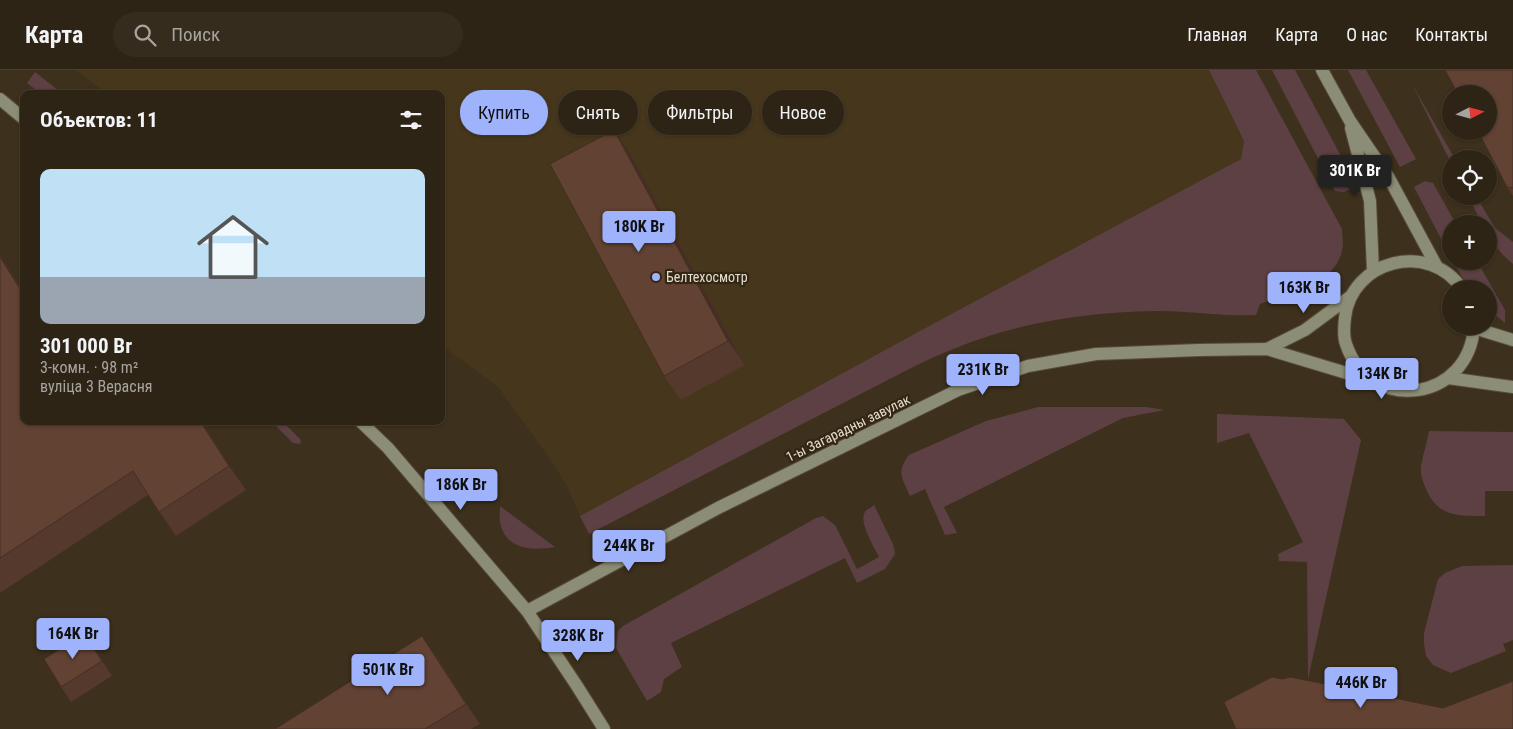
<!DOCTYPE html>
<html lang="ru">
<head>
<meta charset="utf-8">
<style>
	:root { --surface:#2e2415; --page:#362c1e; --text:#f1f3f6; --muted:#a7a4a0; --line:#494134; --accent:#9fb3fd }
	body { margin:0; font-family:"Roboto Condensed",sans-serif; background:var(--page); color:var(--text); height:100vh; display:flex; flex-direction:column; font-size:19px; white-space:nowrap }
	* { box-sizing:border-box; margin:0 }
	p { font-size:16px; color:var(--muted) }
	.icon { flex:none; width:28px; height:28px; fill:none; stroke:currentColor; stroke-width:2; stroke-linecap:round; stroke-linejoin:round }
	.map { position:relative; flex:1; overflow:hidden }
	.panel { position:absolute; left:20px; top:20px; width:425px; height:335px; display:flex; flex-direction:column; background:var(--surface); border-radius:10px; box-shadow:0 1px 4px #0004,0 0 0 1px var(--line) }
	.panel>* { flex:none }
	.guide { position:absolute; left:460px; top:20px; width:475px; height:45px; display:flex; gap:10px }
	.needle { width:32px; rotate:84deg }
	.controls { position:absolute; left:1442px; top:15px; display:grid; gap:10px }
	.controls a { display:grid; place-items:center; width:55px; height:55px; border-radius:50%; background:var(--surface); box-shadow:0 1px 4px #0004,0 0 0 1px var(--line); font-size:25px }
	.price { position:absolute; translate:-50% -42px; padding:0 11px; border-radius:5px; background:var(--accent); color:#111; font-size:16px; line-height:32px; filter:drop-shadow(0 1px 2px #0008) }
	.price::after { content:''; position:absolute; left:50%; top:30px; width:15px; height:11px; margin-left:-8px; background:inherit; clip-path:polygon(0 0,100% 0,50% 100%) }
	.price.on { background:#222; color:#fff }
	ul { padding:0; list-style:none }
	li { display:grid; align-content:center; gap:10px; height:265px; padding:0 20px }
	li+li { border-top:1px solid var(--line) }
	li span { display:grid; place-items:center; height:155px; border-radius:10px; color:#555 }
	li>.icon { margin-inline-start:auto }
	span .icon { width:90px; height:90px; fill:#fffc; stroke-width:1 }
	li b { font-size:21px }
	h2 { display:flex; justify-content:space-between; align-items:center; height:60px; padding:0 20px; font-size:21px }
	.tag { padding:0 18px; border-radius:22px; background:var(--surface); box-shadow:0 1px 4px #0004,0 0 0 1px var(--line); font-size:18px; line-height:45px }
	.tag.on { background:var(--accent); color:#111 }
	header { display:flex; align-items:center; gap:30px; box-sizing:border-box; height:70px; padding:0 25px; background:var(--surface); border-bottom:1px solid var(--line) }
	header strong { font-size:24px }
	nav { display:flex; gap:28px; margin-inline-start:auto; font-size:18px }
	.search { width:350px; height:45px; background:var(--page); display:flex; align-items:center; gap:12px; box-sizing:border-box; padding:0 18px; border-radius:28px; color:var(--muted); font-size:19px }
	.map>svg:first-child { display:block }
	.built { fill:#46361b }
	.green { fill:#5d4043 }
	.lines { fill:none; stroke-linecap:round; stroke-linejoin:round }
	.secondary-casing { stroke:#584c39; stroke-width:14 }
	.secondary { stroke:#8b8d76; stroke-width:12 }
	.wall { fill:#54392c }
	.shaded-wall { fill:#452e24 }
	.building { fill:#624233; stroke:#452e24 }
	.poi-dot { fill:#9fb3fd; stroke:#332612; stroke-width:2 }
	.labels { text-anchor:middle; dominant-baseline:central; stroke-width:4.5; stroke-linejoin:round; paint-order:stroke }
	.poi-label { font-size:14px; fill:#e5ddd1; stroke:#332612; text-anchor:start }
	.street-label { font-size:14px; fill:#e5ddd1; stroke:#332612 }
</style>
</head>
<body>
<header>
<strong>Карта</strong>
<div class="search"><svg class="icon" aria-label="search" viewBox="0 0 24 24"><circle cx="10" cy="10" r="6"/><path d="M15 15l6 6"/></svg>Поиск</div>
<nav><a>Главная</a><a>Карта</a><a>О нас</a><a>Контакты</a></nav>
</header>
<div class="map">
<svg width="1513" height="659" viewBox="0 0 1513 659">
	<rect width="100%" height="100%" fill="#3d301c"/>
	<path class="built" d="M76 0H1209L1244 71 1241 89 966 236 580 446 567 416 552 392 498 317 441 275V24H107Z"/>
	<g class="green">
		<path d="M1209 0H1256L1342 159 1343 175 1341 185 1336 195 1325 208 1260 234 1256 245C1222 247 1188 240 1154 241 1100 242 1044 249 992 265 966 273 940 284 915 296L589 464 580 446 966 236 1241 89 1244 71Z"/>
		<path d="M1272 0H1295L1357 116 1344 122 1335 121Z"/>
		<path d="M1348 0H1366L1416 89 1400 97Z"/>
		<path d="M35 2 63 24H41L27 13Z"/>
		<path d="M1412 14 1455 89H1451V93Z"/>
		<path d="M1425 111 1433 113 1456 154H1451V188L1414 117Z"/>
		<path d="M1468 126H1476L1495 158 1513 172V194L1503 185 1490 169 1489 154H1482Z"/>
		<path d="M1453 191H1477L1505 240V253L1489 240V219H1469Z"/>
		<path d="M1038 337H1146L1165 340 1123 348 944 437 957 463 945 465 925 419 910 426C902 408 896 402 909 385L986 351Z"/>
		<path d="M1217 344 1344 349 1361 370 1308 609 1307 492 1279 491 1278 484 1303 472 1249 363 1217 373Z"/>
		<path d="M271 351H282L301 370 300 374 293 373Z"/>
		<path d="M1429 361 1513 362V421H1485V446C1458 446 1438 447 1426 419 1423 412 1420 404 1421 396 1423 384 1427 373 1429 361Z"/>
		<path d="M874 435 893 474 895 484 885 499 857 513 845 488 671 573 682 597 664 609 661 622 647 631 616 578 618 561 623 556 816 448 823 446 835 455 857 499 879 487C875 478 858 452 865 442 866 440 872 437 874 435Z"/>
		<path d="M500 436 555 477C533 481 505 480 500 452 499 447 500 441 500 436Z"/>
		<path d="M1513 495V570L1503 574 1506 581 1451 603 1433 595 1426 586 1424 574V563L1438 509 1445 503 1462 496Z"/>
	</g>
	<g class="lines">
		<g class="secondary-casing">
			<g id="secondary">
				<path d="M1322 0 1350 51 1389 108 1437 197"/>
				<path d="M0 29 24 49"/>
				<path d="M1351 58 1370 131 1373 201"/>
				<path d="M1462 219C1429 170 1351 190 1345 248 1344 256 1343 266 1346 274 1370 346 1470 331 1474 256"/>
				<path d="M1474 258 1513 270"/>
				<path d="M1267 279 1305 260 1351 226"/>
				<path d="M1448 308 1513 317"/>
				<path d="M360 351 388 378 527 541 577 616 604 659"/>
				<path d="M527 541 718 438 958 320 1028 296 1096 284 1199 280 1267 279 1373 311"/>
			</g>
		</g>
		<use href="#secondary" class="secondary"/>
	</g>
	<g class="wall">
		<path d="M1513 0V126L1507 117Z"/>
		<path d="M631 85 745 295 681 330 664 306Z"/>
		<path d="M0 184 24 222V351H201L246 420 176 466 148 425 0 523Z"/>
		<path d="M95 578 112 606 71 632 61 617Z"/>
		<path d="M437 586 480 654 471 659H275Z"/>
	</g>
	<g class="shaded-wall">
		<path d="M614 60 631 85 745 295 728 271Z"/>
		<path d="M0 184 24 222V225L0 187Z"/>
		<path d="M200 351H201L246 420 229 396Z"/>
		<path d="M84 564 95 578 112 606Z"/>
		<path d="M422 566 437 586 480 654 466 634Z"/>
	</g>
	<g class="building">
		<path d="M1445 0H1513V118L1507 117 1478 61H1489V24H1458Z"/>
		<path d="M614 60 728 271 664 306 550 94Z"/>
		<path d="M0 187 24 225V351H200L229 396 159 442 133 401 0 488Z"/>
		<path d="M84 564 102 591 61 617 44 589Z"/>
		<path d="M422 566 466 634 425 659H275Z"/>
		<path d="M1272 607 1282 609 1290 607 1443 638 1513 611V659H1236L1224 632Z"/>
	</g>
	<circle class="poi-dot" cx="656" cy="207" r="5"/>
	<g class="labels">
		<g class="poi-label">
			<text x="666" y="207">Белтехосмотр</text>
		</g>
		<g class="street-label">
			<text transform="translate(848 358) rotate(-26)">1-ы Загарадны завулак</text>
		</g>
	</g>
</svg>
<div class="controls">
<a><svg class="needle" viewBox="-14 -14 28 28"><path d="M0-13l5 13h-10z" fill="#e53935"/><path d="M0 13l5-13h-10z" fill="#a7a4a0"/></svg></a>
<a><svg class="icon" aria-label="locate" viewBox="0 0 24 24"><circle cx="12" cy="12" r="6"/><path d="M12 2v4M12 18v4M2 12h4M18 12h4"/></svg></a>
<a>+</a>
<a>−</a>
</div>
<b class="price on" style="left:1355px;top:127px">301K Br</b>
<b class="price" style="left:639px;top:183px">180K Br</b>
<b class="price" style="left:1304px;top:244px">163K Br</b>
<b class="price" style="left:983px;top:326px">231K Br</b>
<b class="price" style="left:1382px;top:330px">134K Br</b>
<b class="price" style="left:461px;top:441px">186K Br</b>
<b class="price" style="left:629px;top:502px">244K Br</b>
<b class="price" style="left:73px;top:590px">164K Br</b>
<b class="price" style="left:578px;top:592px">328K Br</b>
<b class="price" style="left:388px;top:626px">501K Br</b>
<b class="price" style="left:1361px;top:639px">446K Br</b>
<div class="guide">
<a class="tag on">Купить</a>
<a class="tag">Снять</a>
<a class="tag">Фильтры</a>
<a class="tag">Новое</a>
</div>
<section class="panel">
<h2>Объектов: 11<svg class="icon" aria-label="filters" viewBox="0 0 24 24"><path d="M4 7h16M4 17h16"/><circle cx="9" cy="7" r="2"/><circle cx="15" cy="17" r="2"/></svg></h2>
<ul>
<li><span style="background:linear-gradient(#bfe0f5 70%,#9aa5b1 0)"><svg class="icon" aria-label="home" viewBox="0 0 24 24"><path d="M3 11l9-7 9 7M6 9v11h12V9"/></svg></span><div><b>301 000 Br</b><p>3-комн. · 98 m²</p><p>вуліца 3 Верасня</p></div></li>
</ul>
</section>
</div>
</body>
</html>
